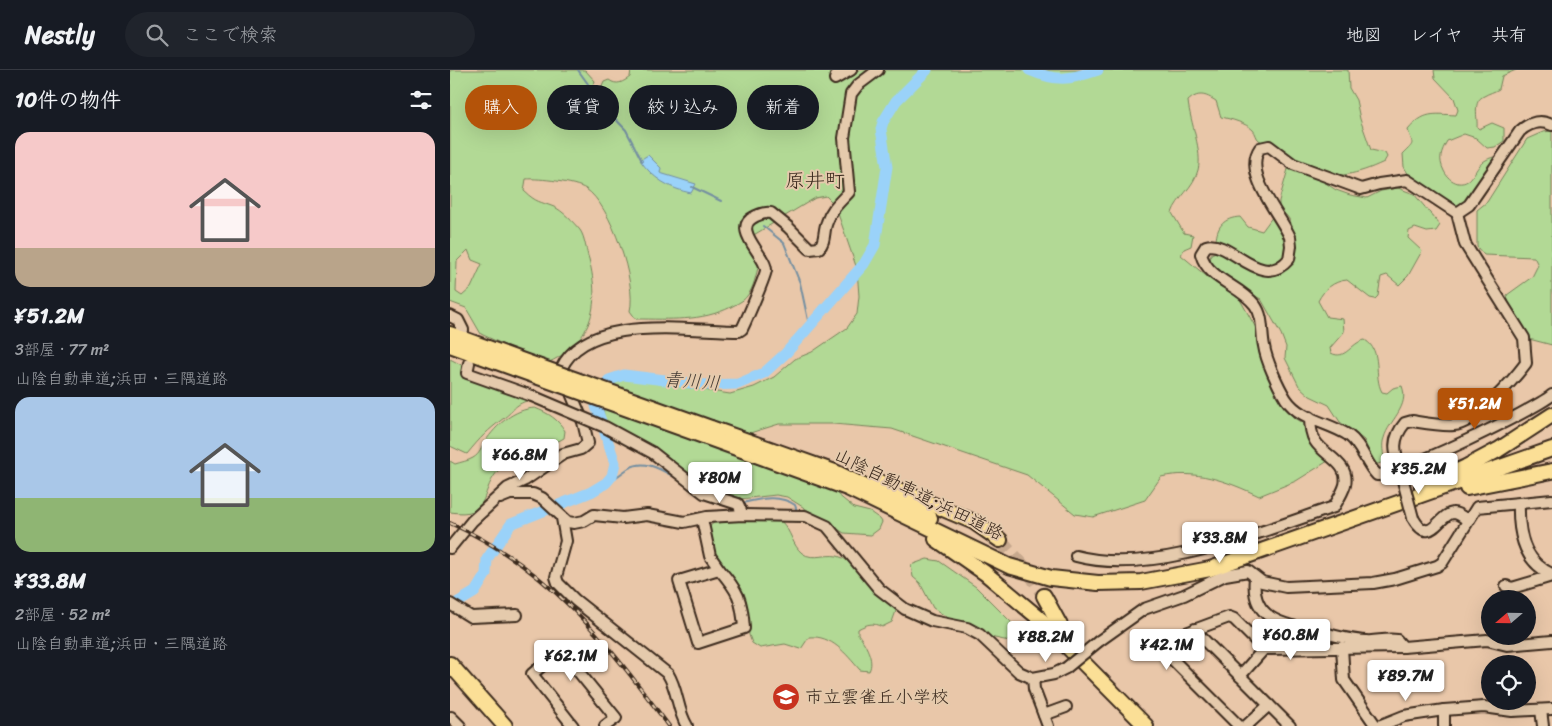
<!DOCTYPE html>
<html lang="ja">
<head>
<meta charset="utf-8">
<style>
	:root { --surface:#171b24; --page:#20242c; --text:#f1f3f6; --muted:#9ea1a6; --line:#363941; --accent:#b45309 }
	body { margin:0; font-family:Sriracha,"Klee One",sans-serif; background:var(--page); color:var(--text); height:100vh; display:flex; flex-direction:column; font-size:19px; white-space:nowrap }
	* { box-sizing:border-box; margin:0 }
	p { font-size:16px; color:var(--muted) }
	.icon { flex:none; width:28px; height:28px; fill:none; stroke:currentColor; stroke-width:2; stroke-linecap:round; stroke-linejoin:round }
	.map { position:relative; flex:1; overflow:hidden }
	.drawer { display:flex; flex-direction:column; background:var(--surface); width:450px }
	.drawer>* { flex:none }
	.hud { position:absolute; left:15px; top:15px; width:475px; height:45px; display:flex; gap:10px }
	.needle { width:32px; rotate:250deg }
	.tools { position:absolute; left:1031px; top:520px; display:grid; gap:10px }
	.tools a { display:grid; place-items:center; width:55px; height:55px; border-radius:50%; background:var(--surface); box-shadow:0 5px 20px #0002; font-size:25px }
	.price { position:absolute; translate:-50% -42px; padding:0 11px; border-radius:5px; background:#fff; color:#222; font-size:16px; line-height:32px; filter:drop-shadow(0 1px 2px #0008) }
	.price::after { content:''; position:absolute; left:50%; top:30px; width:15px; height:11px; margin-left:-8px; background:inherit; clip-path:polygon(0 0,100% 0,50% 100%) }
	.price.active { background:var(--accent); color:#fff }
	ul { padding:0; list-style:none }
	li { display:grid; align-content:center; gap:10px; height:265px; padding:0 15px }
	li span { display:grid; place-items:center; height:155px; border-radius:15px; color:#555 }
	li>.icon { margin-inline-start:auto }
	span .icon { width:90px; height:90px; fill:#fffc; stroke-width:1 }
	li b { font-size:21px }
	h2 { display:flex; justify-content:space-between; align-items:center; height:60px; padding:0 15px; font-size:21px }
	.chip { padding:0 18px; border-radius:22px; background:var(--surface); box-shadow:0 5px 20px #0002; font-size:18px; line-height:45px }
	.chip.active { background:var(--accent); color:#fff }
	header { display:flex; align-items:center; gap:30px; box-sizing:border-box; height:70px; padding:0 25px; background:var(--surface); border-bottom:1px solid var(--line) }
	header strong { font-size:24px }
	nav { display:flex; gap:28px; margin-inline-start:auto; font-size:18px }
	.search { width:350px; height:45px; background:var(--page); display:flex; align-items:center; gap:12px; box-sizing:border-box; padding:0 18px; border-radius:28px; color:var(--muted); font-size:19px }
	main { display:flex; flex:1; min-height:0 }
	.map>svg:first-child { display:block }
	.green { fill:#b2d995; stroke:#76825a; fill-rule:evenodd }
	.water { fill:#9ad2f9; stroke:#748fa1 }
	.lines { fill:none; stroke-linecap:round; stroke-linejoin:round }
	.stream { stroke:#748fa1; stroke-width:2 }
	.river { stroke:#9ad2f9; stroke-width:11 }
	.highway-tunnel { stroke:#c6a88d; stroke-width:14; stroke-dasharray:14 7; stroke-linecap:butt }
	.minor-casing { stroke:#3b2a1e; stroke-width:14 }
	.highway-casing { stroke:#3b2a1e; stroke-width:18 }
	.minor { stroke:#e5caac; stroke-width:10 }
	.highway { stroke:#fbdf96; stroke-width:14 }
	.rail-casing { stroke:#3b2a1e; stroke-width:4 }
	.rail { stroke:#e5caac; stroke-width:2; stroke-dasharray:5.5; stroke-linecap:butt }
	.minor-bridge-casing { stroke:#3b2a1e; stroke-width:14; stroke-linecap:butt }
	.highway-bridge-casing { stroke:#3b2a1e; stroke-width:18; stroke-linecap:butt }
	.minor-bridge { stroke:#e5caac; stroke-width:10 }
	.highway-bridge { stroke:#fbdf96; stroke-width:14 }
	.labels { text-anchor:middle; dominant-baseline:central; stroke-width:4; stroke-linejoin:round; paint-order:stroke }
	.street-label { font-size:18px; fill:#3b2a1e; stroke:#e5caac }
	.poi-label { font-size:18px; fill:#3b2a1e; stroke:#e5caac; text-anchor:start }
	.water-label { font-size:19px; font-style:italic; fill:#443b34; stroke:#e5caac }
	.quarter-label { font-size:20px; fill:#3b2a1e; stroke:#e5caac }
</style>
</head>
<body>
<header>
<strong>Nestly</strong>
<div class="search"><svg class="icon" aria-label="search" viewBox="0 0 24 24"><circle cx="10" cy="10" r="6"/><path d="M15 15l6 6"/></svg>ここで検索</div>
<nav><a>地図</a><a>レイヤ</a><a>共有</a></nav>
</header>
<main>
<section class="drawer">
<h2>10件の物件<svg class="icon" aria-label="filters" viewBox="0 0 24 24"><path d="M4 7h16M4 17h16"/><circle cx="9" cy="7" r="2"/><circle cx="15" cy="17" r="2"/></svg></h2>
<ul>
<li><span style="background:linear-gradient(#f6c9c9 75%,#b9a48a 0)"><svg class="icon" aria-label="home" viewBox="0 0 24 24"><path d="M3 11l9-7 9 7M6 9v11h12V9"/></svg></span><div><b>¥51.2M</b><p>3部屋 · 77 m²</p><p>山陰自動車道;浜田・三隅道路</p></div></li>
<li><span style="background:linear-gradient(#a9c7e8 65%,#8fb573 0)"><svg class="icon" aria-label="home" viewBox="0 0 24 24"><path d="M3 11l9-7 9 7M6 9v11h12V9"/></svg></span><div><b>¥33.8M</b><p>2部屋 · 52 m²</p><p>山陰自動車道;浜田・三隅道路</p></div></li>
</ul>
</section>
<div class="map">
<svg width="1102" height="656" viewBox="0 0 1102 656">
	<rect width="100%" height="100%" fill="#e9c7a9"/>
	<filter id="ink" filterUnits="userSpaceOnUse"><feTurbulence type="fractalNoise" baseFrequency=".02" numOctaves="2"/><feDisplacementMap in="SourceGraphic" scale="10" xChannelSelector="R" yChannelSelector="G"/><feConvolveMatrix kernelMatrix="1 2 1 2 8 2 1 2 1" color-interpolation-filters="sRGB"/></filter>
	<g filter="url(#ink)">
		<g class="green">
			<path d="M0 0H135L145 11 143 16 146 20 151 19 154 12 159 10C167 16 173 12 180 7L181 0H898L899 18 906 30 910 49 921 80 935 83 937 87 934 92C877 119 858 101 809 70 806 68 806 63 803 60 796 53 781 49 771 47L766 31C755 24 748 22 738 31 740 52 753 82 748 100 744 117 727 128 722 143L734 163 743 165 741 176 734 179 731 185 761 210 788 226 806 258 821 306 833 331 845 348 855 354 878 391 846 411 809 426C777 411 745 399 711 407L695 430 643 447 625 444 577 405 442 359 383 354H329L300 363 275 355 262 353 258 373 301 392 381 419 404 438 420 442 430 449 432 452 429 459 421 465 394 463 337 427 326 425 290 429 278 427 265 422 190 381 181 378 162 366 154 351 153 325 158 317 174 308 280 324 304 317 324 307 345 289 362 282 397 258 407 244 409 226 407 199 385 135 376 126 365 128 302 166 297 176 309 194C306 204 304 218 297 226 294 231 286 234 281 237 251 252 219 249 186 249L180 241C187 213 161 135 136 119 125 112 89 108 76 109L74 121C87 133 89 131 104 137 112 140 124 153 130 160 135 167 136 181 139 189 151 237 142 274 95 294L31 264 16 238 0 232ZM18 180 22 190 32 194 21 218 12 226 6 222 7 191Z"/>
			<path d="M984 0H1066L1052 6 1049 19C1044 22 1039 23 1034 26 1022 31 1028 48 1027 57L1029 59 1042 53 1054 58V71L1045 77 1037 78 1026 68 1014 64 997 71C991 82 988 89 994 101 997 107 1001 111 1008 113 1024 115 1024 96 1036 90 1039 88 1044 87 1047 86L1023 127 1009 137 1000 136 962 110 954 97 953 84C965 72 963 76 958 60 974 41 983 44 1006 45L1008 40 1004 28 985 8Z"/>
			<path d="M1102 61V275L1079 269C1072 254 1059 242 1057 225L1082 207 1088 195 1084 187 1034 185 1027 177V140L1037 132 1077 69 1093 62Z"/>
			<path d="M844 98 865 106 886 120 900 125 917 128 931 121 948 118 964 124 990 155 986 161 977 162 965 158 959 161 958 168 972 181 958 206 949 215 937 205 931 207 928 226 925 229 920 228 897 210C884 211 874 219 868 231L877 247 893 249 894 262 880 278 881 283C896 291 901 272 915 270 933 281 923 306 932 322L937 323 943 318 952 316C960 337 939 350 934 368 931 376 934 383 934 392L928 394 924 393 914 370 890 352 879 335 860 326 849 316 835 288 836 277 831 264 811 229 795 221 765 200 760 192 761 184 768 181C784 189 803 203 822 204 845 205 847 168 841 153 839 147 833 142 829 138V131L838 99Z"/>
			<path d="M823 146 836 163 837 186 825 195 806 194 766 171C767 156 774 148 790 147L798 157 812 161Z"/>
			<path d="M0 289 79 330C62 336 66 339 54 348 37 361 31 367 17 384L0 376Z"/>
			<path d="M85 338C98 343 108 349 115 361L114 368 105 373 72 376C64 385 54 393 47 402 29 424 41 448 0 442V391L5 394C11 392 18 391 23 388 30 384 31 378 35 372 46 355 64 339 85 338Z"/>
			<path d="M266 451H331C342 462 342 475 352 483 363 492 380 481 393 488 407 496 427 522 441 533L446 541 442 552 432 557C423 552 417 554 408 559V564C415 573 425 590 419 601L410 600C396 584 382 565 359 567L351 579 335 574 310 578 302 573 299 565 296 534 290 517 263 483 259 457Z"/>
			<path d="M477 489 489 491 526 517 563 554 565 564 564 570 559 571 540 567 500 549 483 538 470 513 463 507 461 495Z"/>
		</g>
		<path class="water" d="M198 85 211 98 210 103 246 114 241 123C220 119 202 108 190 90Z"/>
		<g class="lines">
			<g class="stream">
				<path d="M128 0 156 39 176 60 192 91"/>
				<path d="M242 117 271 131"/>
				<path d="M313 156 334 173 350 213 359 255"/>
				<path d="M156 413C164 410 171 403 179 398 197 388 214 402 230 410"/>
				<path d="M293 433C310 429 329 424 345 435L347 441"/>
			</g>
			<g class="river">
				<path d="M579 0C607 12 619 10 648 0"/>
				<path d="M0 537 25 522 36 504 37 489 61 454 141 422 156 413 162 406 165 393 146 336 148 324 159 310 174 305 256 315 288 314 314 303 336 283 414 194 425 175 437 97 431 59 433 52 446 31 477 0"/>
			</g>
			<path class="highway-tunnel" d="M550 470 582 506 594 526"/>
			<g class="minor-casing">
				<g id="minor">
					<path d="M388 0 385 9 401 0"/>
					<path d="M1007 143 1019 135 1070 61C1079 53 1090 49 1102 55"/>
					<path d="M0 246 8 250 13 260"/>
					<path d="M19 293 17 303 82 326"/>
					<path d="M203 383 254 423 288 434 293 445"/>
					<path d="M952 407C946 385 939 372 955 353L962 351C975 353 991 356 1004 355 1025 354 1064 309 1076 293L1074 268 1015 174 1007 143 957 110 929 114 911 119 843 94 819 76 810 78C792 103 830 144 840 167L841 176 839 189C811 222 781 169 756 176L751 184C758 210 790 215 805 235 814 247 811 263 814 276 816 290 828 316 836 329 850 350 878 352 898 365 912 375 915 393 927 405 947 406 1083 341 1102 325"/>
					<path d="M50 428 60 424H83L92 428 118 452 124 453 134 451 144 445 173 448 197 445 234 452 257 447 293 445 355 446 377 456 429 519 455 539 482 551 517 558 530 565 569 602 578 606 583 608 604 604 616 598"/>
					<path d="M1069 434C1068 462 1073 492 1102 504"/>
					<path d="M112 448 116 471 106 507 108 513 125 530 218 604C228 620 227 640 237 656"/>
					<path d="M963 448C980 478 989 444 1003 443 1008 443 1013 447 1017 450"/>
					<path d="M252 449 260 486 269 499"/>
					<path d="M0 478 22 451 58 418 75 410 113 384 131 379 138 373 133 352 111 299C136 243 239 261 289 261L292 259C296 251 316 205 316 200 316 185 279 158 306 146 310 144 316 142 321 143L338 157 360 179 369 178C376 171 373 161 377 152 381 139 390 132 399 122L394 68 401 24 408 15 428 0"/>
					<path d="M626 486C703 507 811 461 884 437 888 430 893 422 895 415 900 393 874 386 865 371 861 364 860 355 860 347"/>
					<path d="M269 499C288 521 292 529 294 558L248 573 229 511Z"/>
					<path d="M805 508C800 551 836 555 870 562 885 566 900 570 916 571 926 572 936 568 947 570L953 577"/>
					<path d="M1056 516 1062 518 1102 506"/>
					<path d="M0 534 21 547 67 545"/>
					<path d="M745 559 748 564 840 656"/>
					<path d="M649 571 694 539 734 525 775 505 798 501 812 512 836 517 923 513 945 509 987 496 992 493 1027 437 1102 430"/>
					<path d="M892 577 894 610 926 656"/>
					<path d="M790 606 814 579 953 577 1037 570 1057 575 1102 571"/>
					<path d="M583 608 584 619 598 656"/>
					<path d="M994 640V656"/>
					<path d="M1091 640 1093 656"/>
					<path d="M594 645 616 637"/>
					<path d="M1 647 10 656"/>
					<path d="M123 656 82 604 111 580 166 648 155 656"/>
					<path d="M789 656 711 578 709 573 779 547 784 549 814 579"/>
					<path d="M796 656 819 635"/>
					<path d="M929 656 954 646 994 640 1034 637 1062 641 1102 639"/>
				</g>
			</g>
			<g class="highway-casing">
				<g id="highway">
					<path d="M0 264 68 289"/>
					<path d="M0 275 66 299"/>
					<path d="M261 358 385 402 480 448"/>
					<path d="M256 367 397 418 559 496 601 508 648 513 691 512 760 499 1102 379"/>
					<path d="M427 411 524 452 550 470"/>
					<path d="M972 417 1016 397 1048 380 1102 345"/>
					<path d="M1017 418 1102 401"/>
					<path d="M486 469 535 503 590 549 696 656"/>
					<path d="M594 526 618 570"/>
					<path d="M0 594 55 656"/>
				</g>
			</g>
			<use href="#minor" class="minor"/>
			<use href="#highway" class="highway"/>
			<g class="rail-casing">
				<path id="rail" d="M0 453C101 499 155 570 219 656"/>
			</g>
			<use href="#rail" class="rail"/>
			<g class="minor-bridge-casing">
				<g id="minor-bridge">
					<path d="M82 326 155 357 203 383"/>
					<path d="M952 407 963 448"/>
					<path d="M616 598 649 571"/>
				</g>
			</g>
			<g class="highway-bridge-casing">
				<g id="highway-bridge">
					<path d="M68 289 261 358"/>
					<path d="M66 299 256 367"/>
				</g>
			</g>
			<use href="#minor-bridge" class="minor-bridge"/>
			<use href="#highway-bridge" class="highway-bridge"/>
		</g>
	</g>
	<defs>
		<g id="school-disc" transform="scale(1.4375)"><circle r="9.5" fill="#c8321e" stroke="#e5caac"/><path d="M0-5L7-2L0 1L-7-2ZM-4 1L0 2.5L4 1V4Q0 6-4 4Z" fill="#fff"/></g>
	</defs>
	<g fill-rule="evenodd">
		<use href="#school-disc" x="336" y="627"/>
	</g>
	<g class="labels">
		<g class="street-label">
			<text transform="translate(469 424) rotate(26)">山陰自動車道;浜田道路</text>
		</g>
		<g class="poi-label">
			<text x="355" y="627">市立雲雀丘小学校</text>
		</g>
		<g class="water-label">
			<text transform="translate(242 311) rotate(4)">青川川</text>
		</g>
		<g class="quarter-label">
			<text x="365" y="110">原井町</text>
		</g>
	</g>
</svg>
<div class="tools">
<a><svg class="needle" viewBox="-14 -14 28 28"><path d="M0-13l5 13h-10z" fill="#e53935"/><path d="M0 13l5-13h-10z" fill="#9ea1a6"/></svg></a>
<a><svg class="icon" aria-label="locate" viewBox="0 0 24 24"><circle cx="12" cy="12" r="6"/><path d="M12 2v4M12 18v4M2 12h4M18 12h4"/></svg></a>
</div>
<b class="price active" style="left:1025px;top:360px">¥51.2M</b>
<b class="price" style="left:70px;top:411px">¥66.8M</b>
<b class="price" style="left:969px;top:425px">¥35.2M</b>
<b class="price" style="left:270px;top:434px">¥80M</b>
<b class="price" style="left:770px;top:494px">¥33.8M</b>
<b class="price" style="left:841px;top:591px">¥60.8M</b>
<b class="price" style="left:596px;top:593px">¥88.2M</b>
<b class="price" style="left:717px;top:601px">¥42.1M</b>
<b class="price" style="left:121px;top:612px">¥62.1M</b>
<b class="price" style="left:956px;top:632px">¥89.7M</b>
<div class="hud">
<a class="chip active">購入</a>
<a class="chip">賃貸</a>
<a class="chip">絞り込み</a>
<a class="chip">新着</a>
</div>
</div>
</main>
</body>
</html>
